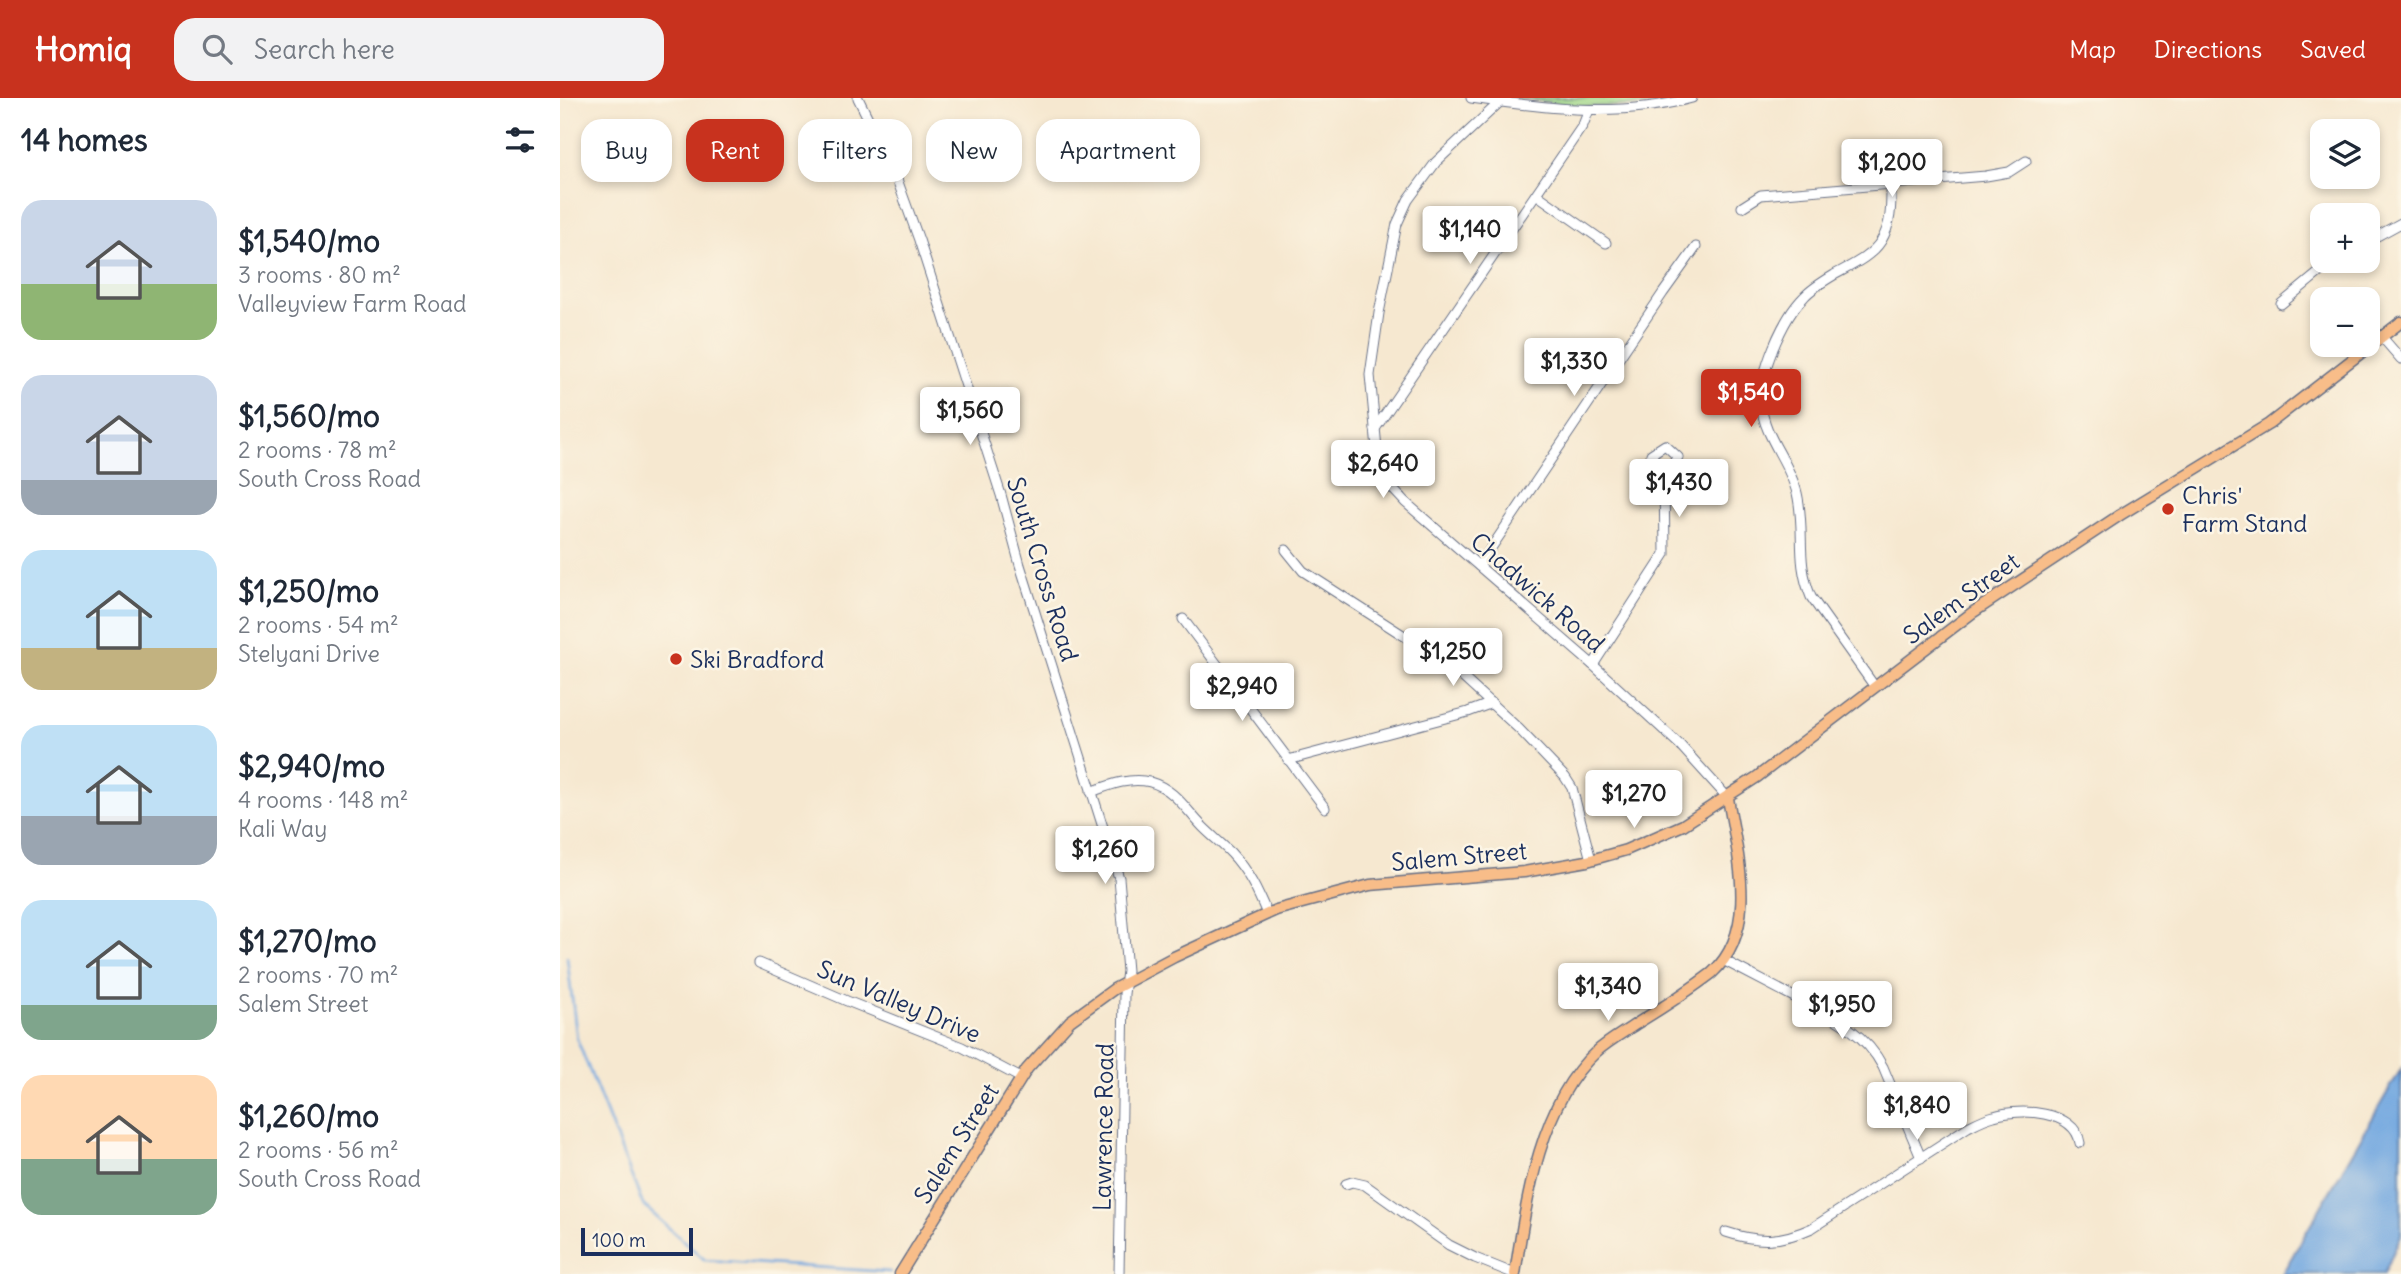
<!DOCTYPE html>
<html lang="en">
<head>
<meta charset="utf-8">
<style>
	:root { --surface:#fff; --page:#f2f2f3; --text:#1f2937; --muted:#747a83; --accent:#c8321e }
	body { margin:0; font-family:Delius,sans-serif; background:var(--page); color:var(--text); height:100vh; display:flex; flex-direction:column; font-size:26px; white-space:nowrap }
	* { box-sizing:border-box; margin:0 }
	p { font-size:23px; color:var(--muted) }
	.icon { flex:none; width:38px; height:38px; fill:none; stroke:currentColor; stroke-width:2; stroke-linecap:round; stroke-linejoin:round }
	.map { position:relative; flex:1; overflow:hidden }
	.drawer { display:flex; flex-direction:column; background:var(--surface); width:560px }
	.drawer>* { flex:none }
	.hud { position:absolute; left:21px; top:21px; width:665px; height:63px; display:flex; gap:14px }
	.controls { position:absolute; left:1750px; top:21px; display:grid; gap:14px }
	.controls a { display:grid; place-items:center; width:70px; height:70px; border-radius:14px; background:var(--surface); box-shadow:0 4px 10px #0003; font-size:35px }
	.scale { position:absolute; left:21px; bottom:18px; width:112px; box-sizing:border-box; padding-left:7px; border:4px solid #1b2f5e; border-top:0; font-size:19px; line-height:24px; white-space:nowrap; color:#1b2f5e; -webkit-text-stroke:5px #fcf5e5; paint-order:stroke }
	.price { position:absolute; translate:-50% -60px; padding:0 16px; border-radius:7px; background:#fff; color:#222; font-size:23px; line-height:46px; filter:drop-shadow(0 2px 4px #0008) }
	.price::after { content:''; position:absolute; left:50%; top:42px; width:21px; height:16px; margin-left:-10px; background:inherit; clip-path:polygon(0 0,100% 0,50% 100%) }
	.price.active { background:var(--accent); color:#fff }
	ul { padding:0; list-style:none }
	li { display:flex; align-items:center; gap:21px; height:175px; padding:0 21px }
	li span { display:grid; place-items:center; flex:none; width:196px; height:140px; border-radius:21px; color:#555 }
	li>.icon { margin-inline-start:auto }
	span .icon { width:84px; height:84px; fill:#fffc; stroke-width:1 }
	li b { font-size:30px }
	h2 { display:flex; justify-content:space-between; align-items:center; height:84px; padding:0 21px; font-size:30px }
	.tag { padding:0 24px; border-radius:21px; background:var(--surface); box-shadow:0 4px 10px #0003; font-size:24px; line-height:63px }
	.tag.active { background:var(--accent); color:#fff }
	header { display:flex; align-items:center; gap:42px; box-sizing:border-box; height:98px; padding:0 35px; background:var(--accent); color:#fff }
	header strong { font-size:33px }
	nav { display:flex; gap:38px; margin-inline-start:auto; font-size:24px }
	.search { width:490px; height:63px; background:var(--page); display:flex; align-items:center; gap:18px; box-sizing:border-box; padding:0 24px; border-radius:21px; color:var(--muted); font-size:26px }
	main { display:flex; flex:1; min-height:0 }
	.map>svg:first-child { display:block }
	.green { fill:#a1d88a; stroke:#5e8474; stroke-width:2 }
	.water { fill:#73a8e0; stroke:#476c9f; stroke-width:2 }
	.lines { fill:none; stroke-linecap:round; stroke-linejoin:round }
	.stream { stroke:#73a8e0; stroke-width:2.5 }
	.minor-casing { stroke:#687086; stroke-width:11 }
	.major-casing { stroke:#687086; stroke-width:13 }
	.minor { stroke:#fff; stroke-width:9 }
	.major { stroke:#f8bd89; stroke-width:10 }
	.poi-dot { fill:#c8321e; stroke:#fcf5e5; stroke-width:2.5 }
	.labels { text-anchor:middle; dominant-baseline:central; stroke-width:5; stroke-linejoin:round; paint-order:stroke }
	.poi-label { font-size:24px; fill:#1b2f5e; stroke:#fcf5e5; text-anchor:start }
	.street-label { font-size:24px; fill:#1b2f5e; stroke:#fcf5e5 }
</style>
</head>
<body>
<header>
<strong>Homiq</strong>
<div class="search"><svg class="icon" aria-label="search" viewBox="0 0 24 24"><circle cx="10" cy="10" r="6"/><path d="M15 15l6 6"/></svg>Search here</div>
<nav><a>Map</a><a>Directions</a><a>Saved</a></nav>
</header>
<main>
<section class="drawer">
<h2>14 homes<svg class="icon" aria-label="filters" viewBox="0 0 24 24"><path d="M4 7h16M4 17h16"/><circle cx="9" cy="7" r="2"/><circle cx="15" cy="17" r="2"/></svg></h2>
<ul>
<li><span style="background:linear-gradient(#c9d6e8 60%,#8fb573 0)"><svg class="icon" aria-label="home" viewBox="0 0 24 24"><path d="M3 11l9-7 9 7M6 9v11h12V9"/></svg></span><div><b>$1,540/mo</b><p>3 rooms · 80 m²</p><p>Valleyview Farm Road</p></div></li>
<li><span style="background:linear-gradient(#c9d6e8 75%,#9aa5b1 0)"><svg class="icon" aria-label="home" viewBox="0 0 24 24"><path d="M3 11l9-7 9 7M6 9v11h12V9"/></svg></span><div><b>$1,560/mo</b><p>2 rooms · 78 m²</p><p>South Cross Road</p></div></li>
<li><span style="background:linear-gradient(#bfe0f5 70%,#c2b280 0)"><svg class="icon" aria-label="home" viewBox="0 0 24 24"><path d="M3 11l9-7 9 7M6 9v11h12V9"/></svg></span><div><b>$1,250/mo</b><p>2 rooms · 54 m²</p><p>Stelyani Drive</p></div></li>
<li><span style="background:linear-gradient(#bfe0f5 65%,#9aa5b1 0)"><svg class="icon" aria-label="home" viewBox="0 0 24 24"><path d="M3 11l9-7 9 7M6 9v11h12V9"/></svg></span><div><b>$2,940/mo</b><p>4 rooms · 148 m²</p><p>Kali Way</p></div></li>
<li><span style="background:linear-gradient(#bfe0f5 75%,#7fa58c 0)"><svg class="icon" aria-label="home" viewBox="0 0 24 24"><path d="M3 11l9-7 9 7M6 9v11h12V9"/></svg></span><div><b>$1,270/mo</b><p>2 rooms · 70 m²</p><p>Salem Street</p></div></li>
<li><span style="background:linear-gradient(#ffd9b3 60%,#7fa58c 0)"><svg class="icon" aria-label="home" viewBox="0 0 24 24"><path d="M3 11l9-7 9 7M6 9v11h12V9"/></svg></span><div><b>$1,260/mo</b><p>2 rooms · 56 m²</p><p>South Cross Road</p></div></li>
</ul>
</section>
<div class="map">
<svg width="1841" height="1176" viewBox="0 0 1841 1176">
	<rect width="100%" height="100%" fill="#fcf5e5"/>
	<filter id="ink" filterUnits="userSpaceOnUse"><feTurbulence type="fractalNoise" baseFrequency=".0143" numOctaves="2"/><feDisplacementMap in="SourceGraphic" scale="14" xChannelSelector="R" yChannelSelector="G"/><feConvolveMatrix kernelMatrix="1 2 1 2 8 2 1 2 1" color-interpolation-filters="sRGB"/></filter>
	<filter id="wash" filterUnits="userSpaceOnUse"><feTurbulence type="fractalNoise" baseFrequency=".00686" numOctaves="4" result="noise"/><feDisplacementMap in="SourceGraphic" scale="28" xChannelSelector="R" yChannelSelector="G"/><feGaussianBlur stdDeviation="1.57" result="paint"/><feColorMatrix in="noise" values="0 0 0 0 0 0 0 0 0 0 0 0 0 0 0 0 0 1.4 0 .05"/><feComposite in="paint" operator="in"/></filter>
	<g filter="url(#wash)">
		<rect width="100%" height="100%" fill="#f6e8d0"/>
		<path class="green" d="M955 0H1115L1087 7 1025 9Z"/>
		<path class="water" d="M1841 971V1137L1824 1176H1722Z"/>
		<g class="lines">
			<path class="stream" d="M7 859 17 941 83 1107 145 1162 330 1174"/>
		</g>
	</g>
	<g filter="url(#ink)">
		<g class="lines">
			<g class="minor-casing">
				<g id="minor">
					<path d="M298 0 334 73 359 142 441 397 460 467 559 780 567 873 564 896 559 1176"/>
					<path d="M911 0C984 10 1059 20 1132 0"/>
					<path d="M941 0V3L876 64 848 102 837 126 819 215 810 277 818 361 830 388 845 404 1033 567 1120 647 1168 700"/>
					<path d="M976 96 1046 145"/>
					<path d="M1182 109 1201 97 1426 78 1449 74 1466 63"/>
					<path d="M1808 143 1841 125"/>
					<path d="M1721 206 1773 163"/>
					<path d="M1821 238 1841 261"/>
					<path d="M815 331 1023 27 1029 12"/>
					<path d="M726 452 743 473 888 566 959 631 1005 679 1012 690 1031 762"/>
					<path d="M919 468 1103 195 1136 149"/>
					<path d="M623 521 765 710"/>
					<path d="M1033 567 1105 456 1104 377 1118 359 1105 347 1091 356 1104 377"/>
					<path d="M1315 589 1251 499C1235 461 1246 433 1237 395 1229 363 1204 339 1201 306 1199 276 1222 221 1244 199 1251 191 1264 183 1274 177 1290 168 1311 159 1321 143 1332 126 1331 105 1331 86"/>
					<path d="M728 662 908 614 932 605"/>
					<path d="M531 694C550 687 570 679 590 684 615 691 626 712 643 729 652 738 662 746 671 755 688 773 698 794 707 816"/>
					<path d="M1165 863C1188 875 1211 887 1234 899 1268 917 1304 932 1323 969L1361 1060"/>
					<path d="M199 865 287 903 402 949 461 980"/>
					<path d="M786 1086 792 1084 805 1087 889 1147 915 1160 955 1176"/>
					<path d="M1166 1134C1199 1145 1221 1144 1252 1130L1408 1029C1416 1025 1425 1020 1434 1018 1459 1010 1515 1012 1520 1045"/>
				</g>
			</g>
			<g class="major-casing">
				<g id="major">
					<path d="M340 1176 467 971 510 923 554 891 614 859 716 812 810 787 964 774 1027 763 1066 752 1123 727 1197 679 1412 515 1560 417 1709 326 1841 224"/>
					<path d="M955 1176C966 1104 980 1005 1036 954 1048 943 1063 935 1076 926 1102 910 1127 894 1152 875 1200 831 1177 756 1168 700"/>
				</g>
			</g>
			<use href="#minor" class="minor"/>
			<use href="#major" class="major"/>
		</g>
	</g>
	<g class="poi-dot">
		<circle cx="1608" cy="411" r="7"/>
		<circle cx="116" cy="561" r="7"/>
	</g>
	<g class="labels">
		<g class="poi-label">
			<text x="1622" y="397">Chris'<tspan x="1622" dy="28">Farm Stand</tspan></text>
			<text x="130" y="561">Ski Bradford</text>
		</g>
		<g class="street-label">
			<text transform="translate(483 471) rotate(73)">South Cross Road</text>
			<text transform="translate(978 494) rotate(41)">Chadwick Road</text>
			<text transform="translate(1401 500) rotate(-36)">Salem Street</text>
			<text transform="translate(899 758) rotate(-5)">Salem Street</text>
			<text transform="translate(339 903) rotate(23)">Sun Valley Drive</text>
			<text transform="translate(543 1029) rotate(-89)">Lawrence Road</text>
			<text transform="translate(396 1045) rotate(-58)">Salem Street</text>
		</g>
	</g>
</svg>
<div class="controls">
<a><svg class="icon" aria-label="layers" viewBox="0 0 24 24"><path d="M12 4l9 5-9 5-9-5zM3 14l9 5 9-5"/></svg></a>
<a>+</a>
<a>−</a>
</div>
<div class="scale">100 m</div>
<b class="price" style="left:1332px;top:101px">$1,200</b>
<b class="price" style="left:910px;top:168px">$1,140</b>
<b class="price" style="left:1014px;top:300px">$1,330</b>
<b class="price active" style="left:1191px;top:331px">$1,540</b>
<b class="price" style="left:410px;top:349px">$1,560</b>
<b class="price" style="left:823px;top:402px">$2,640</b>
<b class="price" style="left:1119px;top:421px">$1,430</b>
<b class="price" style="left:893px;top:590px">$1,250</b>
<b class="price" style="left:682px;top:625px">$2,940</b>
<b class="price" style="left:1074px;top:732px">$1,270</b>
<b class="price" style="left:545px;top:788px">$1,260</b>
<b class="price" style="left:1048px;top:925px">$1,340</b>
<b class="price" style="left:1282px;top:943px">$1,950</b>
<b class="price" style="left:1357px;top:1044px">$1,840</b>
<div class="hud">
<a class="tag">Buy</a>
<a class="tag active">Rent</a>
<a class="tag">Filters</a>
<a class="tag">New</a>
<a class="tag">Apartment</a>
</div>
</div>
</main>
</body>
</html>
